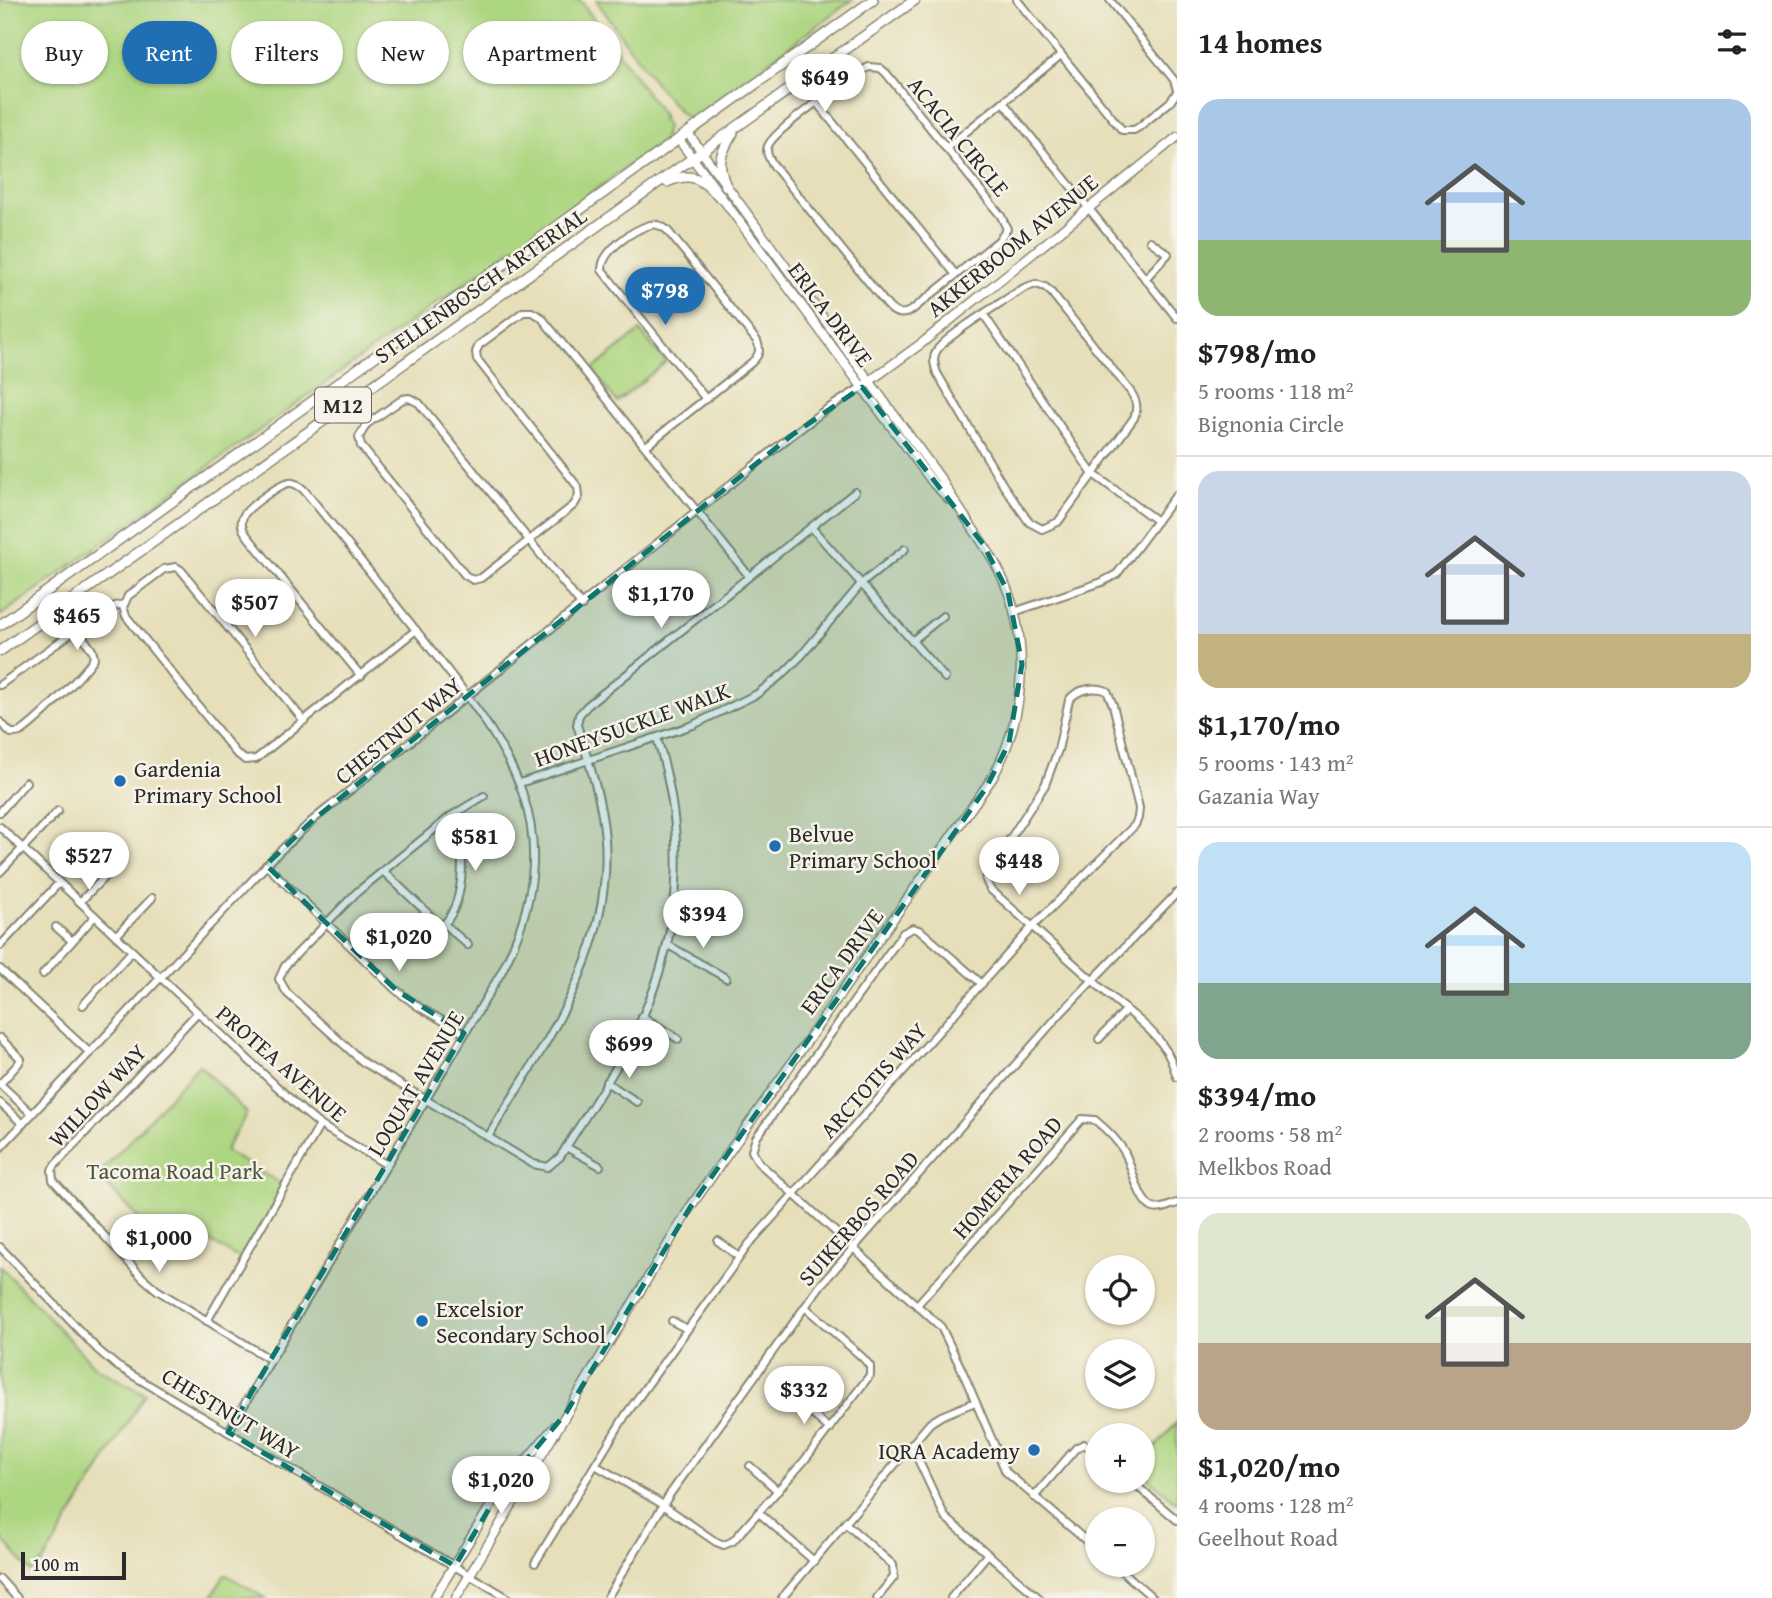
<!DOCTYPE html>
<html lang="en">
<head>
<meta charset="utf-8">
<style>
	:root { --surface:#fff; --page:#f6f6f6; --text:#222; --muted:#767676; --line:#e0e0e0; --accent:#1f6fb2 }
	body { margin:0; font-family:"Gentium Book Plus",serif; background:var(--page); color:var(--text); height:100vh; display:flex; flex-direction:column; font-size:26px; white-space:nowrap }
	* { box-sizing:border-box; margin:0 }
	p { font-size:23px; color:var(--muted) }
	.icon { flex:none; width:38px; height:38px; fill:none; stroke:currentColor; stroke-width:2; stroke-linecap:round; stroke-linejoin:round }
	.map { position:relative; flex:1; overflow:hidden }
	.sheet { display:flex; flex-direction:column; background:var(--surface); width:595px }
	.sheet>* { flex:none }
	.banner { position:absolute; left:21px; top:21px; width:665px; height:63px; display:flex; gap:14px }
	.fabs { position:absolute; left:1085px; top:1255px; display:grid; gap:14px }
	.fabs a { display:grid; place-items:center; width:70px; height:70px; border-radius:50%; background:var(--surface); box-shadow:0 2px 5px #0004; font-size:35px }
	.scale { position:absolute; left:21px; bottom:18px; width:105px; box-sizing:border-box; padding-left:7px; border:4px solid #2b2b2b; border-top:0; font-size:19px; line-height:24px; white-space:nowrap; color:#2b2b2b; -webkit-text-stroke:5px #f7f3e8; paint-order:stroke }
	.price { position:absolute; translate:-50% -60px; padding:0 16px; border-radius:24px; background:#fff; color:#222; font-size:23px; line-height:46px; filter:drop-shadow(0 2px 4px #0008) }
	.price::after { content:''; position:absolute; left:50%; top:42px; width:21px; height:16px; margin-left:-10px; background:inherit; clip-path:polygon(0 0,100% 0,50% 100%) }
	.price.active { background:var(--accent); color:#fff }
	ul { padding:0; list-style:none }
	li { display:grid; align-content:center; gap:14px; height:371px; padding:0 21px }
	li+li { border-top:2px solid var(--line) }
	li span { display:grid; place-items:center; height:217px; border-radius:21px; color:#555 }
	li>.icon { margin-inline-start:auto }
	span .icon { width:126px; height:126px; fill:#fffc; stroke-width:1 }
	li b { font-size:30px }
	h2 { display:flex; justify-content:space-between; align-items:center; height:84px; padding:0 21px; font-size:30px }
	.chip { padding:0 24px; border-radius:32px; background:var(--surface); box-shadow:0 2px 5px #0004; font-size:24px; line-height:63px }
	.chip.active { background:var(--accent); color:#fff }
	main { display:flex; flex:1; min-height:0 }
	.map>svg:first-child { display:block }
	.green { fill:#add681; stroke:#6c8056; stroke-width:2 }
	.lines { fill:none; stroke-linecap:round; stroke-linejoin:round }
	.street-casing { stroke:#888572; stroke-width:10 }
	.secondary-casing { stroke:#888572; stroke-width:11 }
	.primary-casing { stroke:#888572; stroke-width:12 }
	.street { stroke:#fff; stroke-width:6 }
	.secondary { stroke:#fff; stroke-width:8 }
	.primary { stroke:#fff; stroke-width:9 }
	.marked { fill:#0f766e; fill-opacity:0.2; stroke:#0f766e; stroke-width:5; stroke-dasharray:14 9; stroke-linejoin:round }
	.poi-dot { fill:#1f6fb2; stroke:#f7f3e8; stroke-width:2.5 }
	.labels { text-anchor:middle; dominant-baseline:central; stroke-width:5; stroke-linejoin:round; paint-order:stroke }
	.shield { fill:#f7f3e8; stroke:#686764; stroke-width:2 }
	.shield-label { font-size:21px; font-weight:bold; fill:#2b2b2b }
	.street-label { font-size:23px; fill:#2b2b2b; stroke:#f7f3e8 }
	.poi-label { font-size:23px; fill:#2b2b2b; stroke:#f7f3e8; text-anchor:start }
	.park-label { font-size:23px; fill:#4c5640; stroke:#f7f3e8 }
</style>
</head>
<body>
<main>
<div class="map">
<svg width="1177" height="1598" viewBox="0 0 1177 1598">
	<rect width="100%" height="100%" fill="#f7f3e8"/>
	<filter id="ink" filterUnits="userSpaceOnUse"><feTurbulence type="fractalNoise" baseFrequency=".0143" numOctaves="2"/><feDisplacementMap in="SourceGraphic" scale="14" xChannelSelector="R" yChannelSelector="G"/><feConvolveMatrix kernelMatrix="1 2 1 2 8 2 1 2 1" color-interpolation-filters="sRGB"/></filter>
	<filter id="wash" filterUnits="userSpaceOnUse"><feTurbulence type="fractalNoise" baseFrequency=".00686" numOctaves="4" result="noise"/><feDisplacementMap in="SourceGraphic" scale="28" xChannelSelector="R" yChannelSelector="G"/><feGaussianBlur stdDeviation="1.57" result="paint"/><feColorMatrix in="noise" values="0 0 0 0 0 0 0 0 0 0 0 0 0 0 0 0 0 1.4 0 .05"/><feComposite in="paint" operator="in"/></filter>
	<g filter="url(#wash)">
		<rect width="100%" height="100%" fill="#e6dfba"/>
		<g class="green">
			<path d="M0 0H580L664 117 662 119 667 127 663 141 0 616Z"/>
			<path d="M596 0H852L690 119C674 115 610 19 596 0Z"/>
			<path d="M640 331 666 362 617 402 592 370Z"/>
			<path d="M199 1065 247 1113 225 1151 285 1186 242 1260 180 1224 166 1248 98 1175Z"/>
			<path d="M0 1266 95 1367 145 1394 42 1564 41 1563 31 1572 0 1536Z"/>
			<path d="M1177 1422V1503L1143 1474V1462Z"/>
			<path d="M225 1574 265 1598H211Z"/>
		</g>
	</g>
	<g filter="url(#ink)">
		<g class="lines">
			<g class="street-casing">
				<g id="street">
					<path d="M1017 0 1122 130H1134L1139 127 1170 102 1177 92"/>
					<path d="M1110 0 1174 80 1177 90"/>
					<path d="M869 67 880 68 886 73 1001 216 1007 229 998 241 912 310C902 316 894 314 887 305L774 166C770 159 765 154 768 146 773 131 852 75 869 67Z"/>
					<path d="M1003 102 1177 318"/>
					<path d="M817 103 956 275"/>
					<path d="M946 148 1061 55"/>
					<path d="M1145 279 1168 254 1150 241"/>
					<path d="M1036 284 1045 287 1050 291 1130 391C1137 401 1138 408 1134 418L1058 522 1042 529 1029 522 1003 485 937 373C935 367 932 359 936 352 943 337 1007 299 1024 288Z"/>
					<path d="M984 315 1092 473 1157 521"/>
					<path d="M646 446 751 363C759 356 761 350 757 341L667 230C662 226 657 223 650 225 633 230 601 251 602 270L706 399"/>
					<path d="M811 527 945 678"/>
					<path d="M582 606 419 403 409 398 403 399 367 424 359 437 361 446 465 575 473 580 481 578 574 505 579 496 578 487 477 359 476 352 479 345 523 312H532L541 317 749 576"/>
					<path d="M1014 612 1102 582 1117 574 1177 494"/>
					<path d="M912 641 943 616"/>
					<path d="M0 685 77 629"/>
					<path d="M304 721 181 570 176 567 164 569 128 596 123 607 126 616 235 752 245 760 256 759 416 630"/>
					<path d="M0 722 11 733C17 733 17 734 22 731 37 721 86 672 94 658L92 650 77 629 107 608 124 604"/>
					<path d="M520 783 693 725 757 694 784 673 801 656 861 584 905 549"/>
					<path d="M484 796 451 816 356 893 285 966 279 979 287 993 363 1062 533 1164 548 1167 560 1157C590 1108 626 1058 648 1004 684 915 685 829 657 738"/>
					<path d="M0 812 26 782"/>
					<path d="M0 827 303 1111 320 1125 387 1165"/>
					<path d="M266 865 396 990 419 1007 464 1033"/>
					<path d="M383 871 439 924H444L468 945"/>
					<path d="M0 872 58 811"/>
					<path d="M80 902 114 867"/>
					<path d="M444 924C466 902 467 842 451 816"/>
					<path d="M56 927 72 941"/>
					<path d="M116 936 152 898"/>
					<path d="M668 945 726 978"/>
					<path d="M0 946 59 883"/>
					<path d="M0 969 90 1053"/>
					<path d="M43 974 95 916"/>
					<path d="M982 984 921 931 913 928 903 933 756 1138 752 1151 759 1163 941 1327 961 1368 1006 1472 1097 1550"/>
					<path d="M83 1005 132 951"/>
					<path d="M198 1012 56 1164 52 1170 53 1180 143 1278 157 1290 271 1360"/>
					<path d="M642 1016 678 1039"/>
					<path d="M0 1038 21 1059 18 1064 0 1084"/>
					<path d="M1099 1039 1126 1010"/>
					<path d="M606 1082 637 1102"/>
					<path d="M0 1084 32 1114"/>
					<path d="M0 1103 23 1124"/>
					<path d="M488 1137C544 1044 613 954 605 839 602 800 589 762 577 725L579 715 587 706 855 492"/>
					<path d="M566 1147 600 1166"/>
					<path d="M0 1148 277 854 313 820 792 435 821 413 862 387"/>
					<path d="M718 1241 739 1257"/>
					<path d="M0 1247 98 1350 117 1366 508 1598"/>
					<path d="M917 1305 1082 1119 1095 1120C1106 1129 1118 1140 1125 1153 1132 1167 1138 1199 1151 1207 1158 1212 1170 1205 1177 1203"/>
					<path d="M207 1321 320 1125"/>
					<path d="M672 1321 687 1329"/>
					<path d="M796 1401 830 1429"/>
					<path d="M228 1432 501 973C574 829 512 751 423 639 383 589 344 539 304 490 299 486 295 482 289 483 280 484 246 508 243 517 239 524 244 532 249 538L361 676"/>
					<path d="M909 1448 916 1455 945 1517 1039 1598"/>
					<path d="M595 1465 657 1501 716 1542 724 1545 733 1541 804 1461 870 1375V1366L862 1357 805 1307"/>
					<path d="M750 1466 778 1491"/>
					<path d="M1130 1480 1177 1520"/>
					<path d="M1034 1497 1076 1448 1084 1444 1097 1453"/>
					<path d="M759 1513 814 1561"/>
					<path d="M845 1523 893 1565 894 1577 877 1598"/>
					<path d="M535 1563 625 1416 749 1244 1032 927 1135 825 1138 818 1139 808 1113 705 1107 691C1095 686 1077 689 1069 700L1058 750 1045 785 988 873 986 880 990 889C1030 925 1070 960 1110 996 1127 1011 1148 1025 1161 1043 1169 1053 1173 1065 1177 1077"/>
					<path d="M1114 1564 1153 1598"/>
					<path d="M0 1579 17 1598"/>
					<path d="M607 1598 670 1494 820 1286 1060 1014 1177 893"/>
					<path d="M782 1598 930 1423 941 1416 975 1402"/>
					<path d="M951 1598 987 1555"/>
				</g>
			</g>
			<g class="secondary-casing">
				<g id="secondary">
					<path d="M679 140 934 484 950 500"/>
					<path d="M867 383 922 343 1177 137"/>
					<path d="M434 1598 499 1492 555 1426"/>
					<path d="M456 1598 691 1206 993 777C1029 709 1032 624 991 556 975 530 956 506 941 479L688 133"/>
				</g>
			</g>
			<g class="primary-casing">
				<g id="primary">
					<path d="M667 182C693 171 701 179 720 197"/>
					<path d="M726 186C716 163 720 154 733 133"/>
					<path d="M0 625 873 0"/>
					<path d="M0 651 915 0"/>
				</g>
			</g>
			<use href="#street" class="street"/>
			<use href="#secondary" class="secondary"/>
			<use href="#primary" class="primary"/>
		</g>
	</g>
	<path class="marked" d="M862 387 983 544 1008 592 1022 664 1009 743 986 788 691 1206 566 1413 499 1492 455 1566 228 1432 464 1033 396 990 266 865 313 820 792 435Z"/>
	<g class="poi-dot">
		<circle cx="120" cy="781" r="7"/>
		<circle cx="775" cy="846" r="7"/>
		<circle cx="422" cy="1321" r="7"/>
		<circle cx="1034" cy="1450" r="7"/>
	</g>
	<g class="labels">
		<rect class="shield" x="315" y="387.5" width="56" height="35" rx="5"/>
		<g class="shield-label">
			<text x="343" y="405">M12</text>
		</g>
		<g class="street-label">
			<text transform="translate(959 136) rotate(51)">ACACIA CIRCLE</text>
			<text transform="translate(1012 245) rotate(-39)">AKKERBOOM AVENUE</text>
			<text transform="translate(480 285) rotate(-35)">STELLENBOSCH ARTERIAL</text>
			<text transform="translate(831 314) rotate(53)">ERICA DRIVE</text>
			<text transform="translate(632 724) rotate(-20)">HONEYSUCKLE WALK</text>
			<text transform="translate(398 730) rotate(-39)">CHESTNUT WAY</text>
			<text transform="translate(841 961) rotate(-54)">ERICA DRIVE</text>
			<text transform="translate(282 1063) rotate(41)">PROTEA AVENUE</text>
			<text transform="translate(873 1080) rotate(-48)">ARCTOTIS WAY</text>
			<text transform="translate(415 1083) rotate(-59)">LOQUAT AVENUE</text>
			<text transform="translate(97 1095) rotate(-47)">WILLOW WAY</text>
			<text transform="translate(1007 1177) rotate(-49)">HOMERIA ROAD</text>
			<text transform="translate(858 1218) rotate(-49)">SUIKERBOS ROAD</text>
			<text transform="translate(231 1413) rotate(31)">CHESTNUT WAY</text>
		</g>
		<g class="poi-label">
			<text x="134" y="768">Gardenia<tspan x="134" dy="26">Primary School</tspan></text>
			<text x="789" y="833">Belvue<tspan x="789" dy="26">Primary School</tspan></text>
			<text x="436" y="1308">Excelsior<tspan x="436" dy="26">Secondary School</tspan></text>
			<text x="1020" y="1450" text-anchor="end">IQRA Academy</text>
		</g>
		<g class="park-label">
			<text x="175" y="1170">Tacoma Road Park</text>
		</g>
	</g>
</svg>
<div class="fabs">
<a><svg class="icon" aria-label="locate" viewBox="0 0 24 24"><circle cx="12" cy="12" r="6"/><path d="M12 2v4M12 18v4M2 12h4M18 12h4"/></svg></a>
<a><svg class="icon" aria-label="layers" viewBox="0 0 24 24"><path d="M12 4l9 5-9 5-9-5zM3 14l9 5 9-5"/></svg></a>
<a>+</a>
<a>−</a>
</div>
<div class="scale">100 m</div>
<b class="price" style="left:825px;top:114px">$649</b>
<b class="price active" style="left:665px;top:327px">$798</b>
<b class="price" style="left:661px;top:630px">$1,170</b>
<b class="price" style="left:255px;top:639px">$507</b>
<b class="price" style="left:77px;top:652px">$465</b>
<b class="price" style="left:475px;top:873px">$581</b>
<b class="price" style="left:89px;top:892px">$527</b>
<b class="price" style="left:1019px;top:897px">$448</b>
<b class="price" style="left:703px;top:950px">$394</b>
<b class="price" style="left:399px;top:973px">$1,020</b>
<b class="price" style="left:629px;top:1080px">$699</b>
<b class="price" style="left:159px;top:1274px">$1,000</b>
<b class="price" style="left:804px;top:1426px">$332</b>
<b class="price" style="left:501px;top:1516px">$1,020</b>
<div class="banner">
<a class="chip">Buy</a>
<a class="chip active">Rent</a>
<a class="chip">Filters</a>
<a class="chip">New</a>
<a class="chip">Apartment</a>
</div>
</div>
<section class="sheet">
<h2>14 homes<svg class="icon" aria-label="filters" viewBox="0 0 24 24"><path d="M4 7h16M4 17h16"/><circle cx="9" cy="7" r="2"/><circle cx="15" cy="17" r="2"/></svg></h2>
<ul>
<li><span style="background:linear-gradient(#a9c7e8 65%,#8fb573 0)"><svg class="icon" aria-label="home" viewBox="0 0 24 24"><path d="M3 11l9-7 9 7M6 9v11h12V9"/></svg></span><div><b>$798/mo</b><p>5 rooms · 118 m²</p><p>Bignonia Circle</p></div></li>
<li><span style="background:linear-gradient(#c9d6e8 75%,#c2b280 0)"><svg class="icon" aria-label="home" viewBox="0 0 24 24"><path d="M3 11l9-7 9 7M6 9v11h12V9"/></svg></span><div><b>$1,170/mo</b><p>5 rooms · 143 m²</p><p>Gazania Way</p></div></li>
<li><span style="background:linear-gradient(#bfe0f5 65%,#7fa58c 0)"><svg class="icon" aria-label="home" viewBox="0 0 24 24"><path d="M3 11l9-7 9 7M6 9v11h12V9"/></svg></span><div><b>$394/mo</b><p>2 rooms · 58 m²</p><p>Melkbos Road</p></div></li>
<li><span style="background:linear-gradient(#dfe7d0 60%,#b9a48a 0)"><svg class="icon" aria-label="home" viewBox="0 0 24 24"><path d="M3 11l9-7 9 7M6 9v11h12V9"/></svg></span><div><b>$1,020/mo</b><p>4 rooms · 128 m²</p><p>Geelhout Road</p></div></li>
</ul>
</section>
</main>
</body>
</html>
